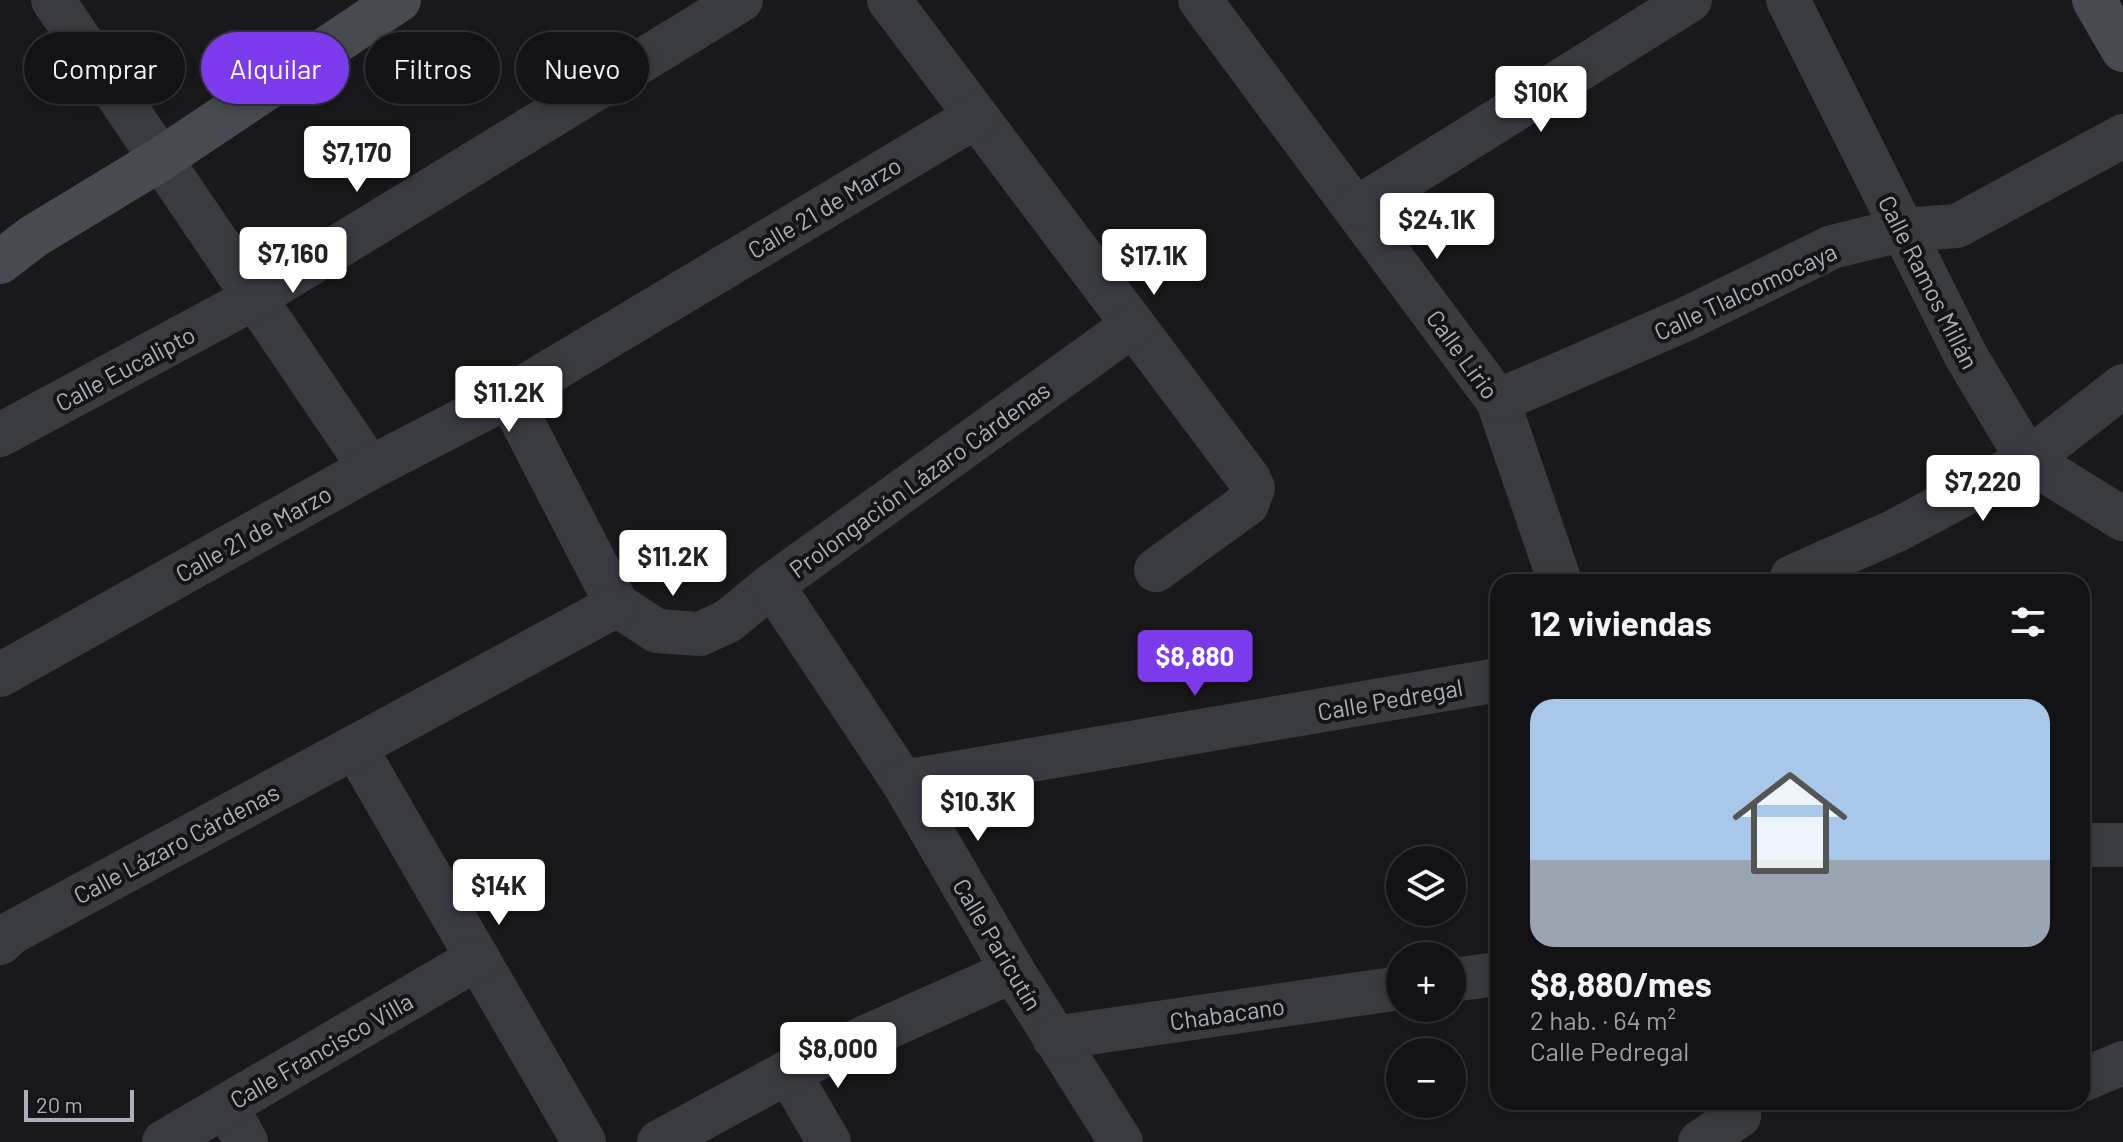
<!DOCTYPE html>
<html lang="es">
<head>
<meta charset="utf-8">
<style>
	:root { --surface:#131315; --page:#202022; --text:#f1f3f6; --muted:#9d9ea0; --line:#323234; --accent:#7c3aed }
	body { margin:0; font-family:Barlow,sans-serif; background:var(--page); color:var(--text); height:100vh; display:flex; flex-direction:column; font-size:30px; white-space:nowrap }
	* { box-sizing:border-box; margin:0 }
	p { font-size:26px; color:var(--muted) }
	.icon { flex:none; width:44px; height:44px; fill:none; stroke:currentColor; stroke-width:2; stroke-linecap:round; stroke-linejoin:round }
	.map { position:relative; flex:1; overflow:hidden }
	.side { position:absolute; left:1490px; top:574px; width:600px; height:536px; display:flex; flex-direction:column; background:var(--surface); border-radius:24px; box-shadow:0 4px 12px #0003,0 0 0 2px var(--line) }
	.side>* { flex:none }
	.hud { position:absolute; left:24px; top:32px; width:760px; height:72px; display:flex; gap:16px }
	.buttons { position:absolute; left:1386px; top:846px; display:grid; gap:16px }
	.buttons a { display:grid; place-items:center; width:80px; height:80px; border-radius:50%; background:var(--surface); box-shadow:0 4px 12px #0003,0 0 0 2px var(--line); font-size:40px }
	.scale { position:absolute; left:24px; bottom:20px; width:110px; box-sizing:border-box; padding-left:8px; border:4px solid #abb0bc; border-top:0; font-size:22px; line-height:28px; white-space:nowrap; color:#abb0bc; -webkit-text-stroke:6px #141417; paint-order:stroke }
	.price { position:absolute; translate:-50% -68px; padding:0 18px; border-radius:8px; background:#fff; color:#222; font-size:26px; line-height:52px; filter:drop-shadow(0 2px 4px #0008) }
	.price::after { content:''; position:absolute; left:50%; top:48px; width:24px; height:18px; margin-left:-12px; background:inherit; clip-path:polygon(0 0,100% 0,50% 100%) }
	.price.active { background:var(--accent); color:#fff }
	ul { padding:0; list-style:none }
	li { display:grid; align-content:center; gap:16px; height:424px; padding:0 40px }
	li+li { border-top:2px solid var(--line) }
	li span { display:grid; place-items:center; height:248px; border-radius:24px; color:#555 }
	li>.icon { margin-inline-start:auto }
	span .icon { width:144px; height:144px; fill:#fffc; stroke-width:1 }
	li b { font-size:34px }
	h2 { display:flex; justify-content:space-between; align-items:center; height:96px; padding:0 40px; font-size:34px }
	.chip { padding:0 28px; border-radius:36px; background:var(--surface); box-shadow:0 4px 12px #0003,0 0 0 2px var(--line); font-size:28px; line-height:72px }
	.chip.active { background:var(--accent); color:#fff }
	.map>svg:first-child { display:block }
	.lines { fill:none; stroke-linecap:round; stroke-linejoin:round }
	.street { stroke:#3a3b41; stroke-width:44 }
	.secondary { stroke:#484a51; stroke-width:44 }
	.labels { text-anchor:middle; dominant-baseline:central; stroke-width:8; stroke-linejoin:round; paint-order:stroke }
	.street-label { font-size:24px; fill:#abb0bc; stroke:#141417 }
</style>
</head>
<body>
<div class="map">
<svg width="2123" height="1142" viewBox="0 0 2123 1142">
	<rect width="100%" height="100%" fill="#19191c"/>
	<g class="lines">
		<g class="street">
			<path d="M53 0 370 468"/>
			<path d="M889 0 1249 479 1253 488 1247 504 1156 570"/>
			<path d="M1200 0 1498 401 1560 582"/>
			<path d="M1788 0 1966 356 2028 460 2123 519"/>
			<path d="M1356 209 1690 0"/>
			<path d="M509 396 617 605 657 631 700 634 728 621 772 585 1133 325"/>
			<path d="M1498 401 1686 319 1832 247 1901 230 1957 226 2123 136"/>
			<path d="M0 435 254 298 741 0"/>
			<path d="M1792 577 1895 531 2028 460 2123 386"/>
			<path d="M772 585 903 782 1013 971 1121 1142"/>
			<path d="M0 675 370 468 509 396 975 117"/>
			<path d="M355 747 584 1142"/>
			<path d="M903 782 1498 680"/>
			<path d="M2082 845H2123"/>
			<path d="M0 943 11 933 617 605"/>
			<path d="M1452 980 1498 974"/>
			<path d="M1054 1038 1400 988"/>
			<path d="M788 1072 829 1142"/>
			<path d="M2082 1080 2123 1063"/>
			<path d="M226 1106 246 1142"/>
			<path d="M164 1142 478 958"/>
			<path d="M659 1142 788 1072 1013 971"/>
			<path d="M1700 1142 1739 1116 1734 1102"/>
		</g>
		<g class="secondary">
			<path d="M2094 0 2123 50"/>
			<path d="M0 262 34 236 161 159 399 0"/>
		</g>
	</g>
	<g class="labels">
		<g class="street-label">
			<text transform="translate(824 207) rotate(-31)">Calle 21 de Marzo</text>
			<text transform="translate(1929 282) rotate(63)">Calle Ramos Millán</text>
			<text transform="translate(1745 291) rotate(-25)">Calle Tlalcomocaya</text>
			<text transform="translate(1463 354) rotate(54)">Calle Lirio</text>
			<text transform="translate(125 368) rotate(-28)">Calle Eucalipto</text>
			<text transform="translate(919 479) rotate(-36)">Prolongación Lázaro Cárdenas</text>
			<text transform="translate(253 533) rotate(-29)">Calle 21 de Marzo</text>
			<text transform="translate(1390 699) rotate(-10)">Calle Pedregal</text>
			<text transform="translate(176 843) rotate(-28)">Calle Lázaro Cárdenas</text>
			<text transform="translate(998 944) rotate(59)">Calle Paricutín</text>
			<text transform="translate(1227 1013) rotate(-8)">Chabacano</text>
			<text transform="translate(321 1050) rotate(-30)">Calle Francisco Villa</text>
		</g>
	</g>
</svg>
<div class="buttons">
<a><svg class="icon" aria-label="layers" viewBox="0 0 24 24"><path d="M12 4l9 5-9 5-9-5zM3 14l9 5 9-5"/></svg></a>
<a>+</a>
<a>−</a>
</div>
<div class="scale">20 m</div>
<b class="price" style="left:1541px;top:134px">$10K</b>
<b class="price" style="left:357px;top:194px">$7,170</b>
<b class="price" style="left:1437px;top:261px">$24.1K</b>
<b class="price" style="left:293px;top:295px">$7,160</b>
<b class="price" style="left:1154px;top:297px">$17.1K</b>
<b class="price" style="left:509px;top:434px">$11.2K</b>
<b class="price" style="left:1983px;top:523px">$7,220</b>
<b class="price" style="left:673px;top:598px">$11.2K</b>
<b class="price active" style="left:1195px;top:698px">$8,880</b>
<b class="price" style="left:978px;top:843px">$10.3K</b>
<b class="price" style="left:499px;top:927px">$14K</b>
<b class="price" style="left:838px;top:1090px">$8,000</b>
<div class="hud">
<a class="chip">Comprar</a>
<a class="chip active">Alquilar</a>
<a class="chip">Filtros</a>
<a class="chip">Nuevo</a>
</div>
<section class="side">
<h2>12 viviendas<svg class="icon" aria-label="filters" viewBox="0 0 24 24"><path d="M4 7h16M4 17h16"/><circle cx="9" cy="7" r="2"/><circle cx="15" cy="17" r="2"/></svg></h2>
<ul>
<li><span style="background:linear-gradient(#a9c7e8 65%,#9aa5b1 0)"><svg class="icon" aria-label="home" viewBox="0 0 24 24"><path d="M3 11l9-7 9 7M6 9v11h12V9"/></svg></span><div><b>$8,880/mes</b><p>2 hab. · 64 m²</p><p>Calle Pedregal</p></div></li>
</ul>
</section>
</div>
</body>
</html>
